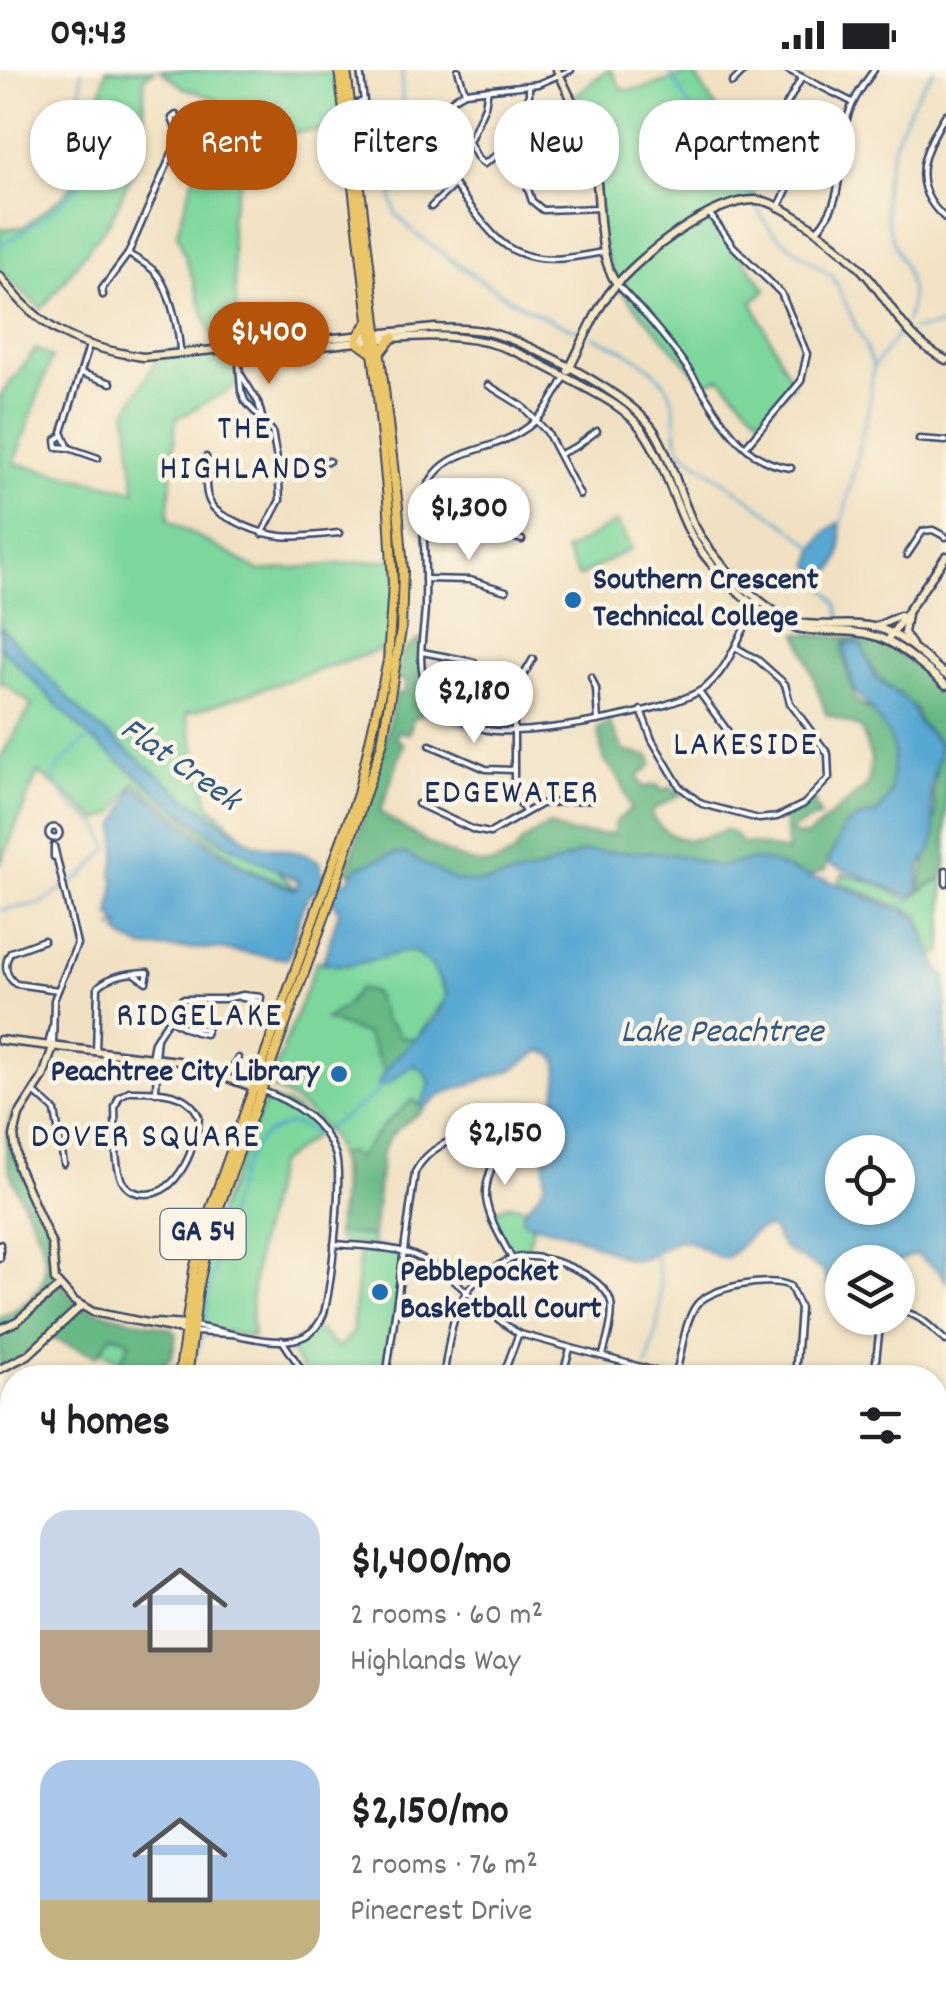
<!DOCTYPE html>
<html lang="en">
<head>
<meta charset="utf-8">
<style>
	:root { --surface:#fff; --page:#f6f6f6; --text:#202124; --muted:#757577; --accent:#b45309 }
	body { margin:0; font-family:Dekko,sans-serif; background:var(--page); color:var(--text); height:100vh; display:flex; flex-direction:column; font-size:38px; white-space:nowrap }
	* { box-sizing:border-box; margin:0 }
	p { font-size:32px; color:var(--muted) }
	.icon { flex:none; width:55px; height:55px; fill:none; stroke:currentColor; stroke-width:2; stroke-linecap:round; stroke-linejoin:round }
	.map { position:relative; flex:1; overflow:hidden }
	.side { position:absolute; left:0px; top:1295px; width:948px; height:642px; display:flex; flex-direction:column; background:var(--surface); border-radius:40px 40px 0 0; box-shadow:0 2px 8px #0004 }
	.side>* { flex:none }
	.guide { position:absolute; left:30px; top:30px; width:888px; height:90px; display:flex; gap:20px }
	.buttons { position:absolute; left:825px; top:1065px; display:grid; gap:20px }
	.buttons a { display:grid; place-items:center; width:90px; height:90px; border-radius:50%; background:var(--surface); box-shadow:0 2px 8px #0004; font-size:50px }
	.price { position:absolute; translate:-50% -85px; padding:0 22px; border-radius:35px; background:#fff; color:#222; font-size:32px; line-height:65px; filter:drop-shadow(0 2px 5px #0008) }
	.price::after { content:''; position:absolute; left:50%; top:60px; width:30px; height:22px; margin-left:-15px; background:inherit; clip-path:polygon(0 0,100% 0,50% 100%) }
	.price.current { background:var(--accent); color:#fff }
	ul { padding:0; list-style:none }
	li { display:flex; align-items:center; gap:30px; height:250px; padding:0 40px }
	li span { display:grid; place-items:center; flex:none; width:280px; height:200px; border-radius:30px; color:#555 }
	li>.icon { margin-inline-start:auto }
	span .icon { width:120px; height:120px; fill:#fffc; stroke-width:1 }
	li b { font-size:42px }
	h2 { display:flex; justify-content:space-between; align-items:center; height:120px; padding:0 40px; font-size:42px }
	.tag { padding:0 35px; border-radius:40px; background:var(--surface); box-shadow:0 2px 8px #0004; font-size:35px; line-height:90px }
	.tag.current { background:var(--accent); color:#fff }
	.status { display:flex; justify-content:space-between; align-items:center; height:70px; padding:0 50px; background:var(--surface); direction:ltr }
	.status svg { height:28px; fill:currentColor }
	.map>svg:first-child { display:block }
	.green { fill:#7dd79d; stroke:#4c837e; stroke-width:2.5 }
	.forest { fill:#66b884; stroke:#407471; stroke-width:2.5 }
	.water { fill:#57a7d1; stroke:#396b98; stroke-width:2.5; fill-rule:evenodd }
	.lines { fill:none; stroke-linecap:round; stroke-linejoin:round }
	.stream { stroke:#57a7d1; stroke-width:2.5 }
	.street-casing { stroke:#3b4a6d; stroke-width:9 }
	.secondary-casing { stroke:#3b4a6d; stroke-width:11 }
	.primary-casing { stroke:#3b4a6d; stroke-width:12 }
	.street { stroke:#fff; stroke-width:4 }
	.secondary { stroke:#f7e8c3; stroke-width:6 }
	.primary { stroke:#ebc669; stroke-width:8 }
	.rail { stroke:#1b2f5e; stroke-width:2.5 }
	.poi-dot { fill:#1f6fb2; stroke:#fcf5e5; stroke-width:4 }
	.labels { text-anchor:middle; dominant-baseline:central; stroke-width:9; stroke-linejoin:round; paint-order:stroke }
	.shield { fill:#fcf5e5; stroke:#5e6a86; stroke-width:2.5 }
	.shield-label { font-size:30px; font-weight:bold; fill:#1b2f5e }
	.poi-label { font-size:32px; font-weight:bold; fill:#1b2f5e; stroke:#fcf5e5; text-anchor:start }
	.neighbourhood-label { font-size:35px; letter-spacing:2.5px; fill:#1b2f5e; stroke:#fcf5e5 }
	.water-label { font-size:35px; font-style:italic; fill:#305986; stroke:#fcf5e5 }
</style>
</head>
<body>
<div class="status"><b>09:43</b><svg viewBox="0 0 49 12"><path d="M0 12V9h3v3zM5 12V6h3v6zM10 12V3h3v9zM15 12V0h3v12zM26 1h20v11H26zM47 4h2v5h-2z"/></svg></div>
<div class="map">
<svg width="946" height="1936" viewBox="0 0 946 1936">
	<rect width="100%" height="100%" fill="#fcf5e5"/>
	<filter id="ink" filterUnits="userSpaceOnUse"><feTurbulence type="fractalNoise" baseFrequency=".01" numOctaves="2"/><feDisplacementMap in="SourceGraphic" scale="20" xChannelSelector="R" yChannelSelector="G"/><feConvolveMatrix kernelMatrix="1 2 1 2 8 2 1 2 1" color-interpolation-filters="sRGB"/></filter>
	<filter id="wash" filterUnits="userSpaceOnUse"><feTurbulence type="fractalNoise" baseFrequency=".0048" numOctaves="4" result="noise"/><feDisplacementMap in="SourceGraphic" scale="40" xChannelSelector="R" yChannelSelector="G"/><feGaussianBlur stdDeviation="2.25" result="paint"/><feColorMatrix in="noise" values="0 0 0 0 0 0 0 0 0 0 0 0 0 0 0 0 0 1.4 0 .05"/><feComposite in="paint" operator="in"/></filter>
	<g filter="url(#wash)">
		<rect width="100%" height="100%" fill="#f1e1c2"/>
		<g class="green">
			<path d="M106 0H155L144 7V77L111 149 42 239 0 202V159L24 157 63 126 85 99 76 51 94 55Z"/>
			<path d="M160 0 336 3 346 57 256 67 248 83 230 147 242 313 176 349 168 450 260 501 399 489 395 575 186 644 209 734 297 820 243 795 135 712 114 744 98 750 38 702 0 795V689L32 635 4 613 0 615V326L36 279 52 287 14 393 135 421 127 341 161 282 215 276 177 162 217 29 184 18Z"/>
			<path d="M607 0H611L622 20 645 18 693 2 760 106 751 132 708 144 766 219 752 232 793 314 760 348 721 308 704 313 616 215 600 165 594 92 572 28Z"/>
			<path d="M617 452 631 478 579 507 565 481Z"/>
			<path d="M842 804 877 814 908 830 942 808C946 834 943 857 942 882L931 888 919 845 839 812Z"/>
			<path d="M413 881 432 896 447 927 404 983 426 1003 430 1014 420 1035 424 1039C414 1047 401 1055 392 1064 372 1083 374 1149 372 1176L404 1182 386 1307H307L289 1278 290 1273 319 1260 338 1278 352 1264 360 1180 370 1177 340 1172 336 1167C346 1085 346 1059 270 1017L271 1010 317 891C352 901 379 883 413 881Z"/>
			<path d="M266 1028 292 1037 322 1060 277 1094 258 1175 251 1234 253 1267 194 1256 211 1159Z"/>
			<path d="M509 1135 525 1137 522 1147 533 1157 526 1186 512 1189 490 1142Z"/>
			<path d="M112 1263 130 1272 120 1291 101 1281Z"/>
			<path d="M0 1860 12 1869V1925H91L107 1936H0Z"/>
			<path d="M183 1925H289L280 1936H174Z"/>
		</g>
		<g class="forest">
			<path d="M798 563 881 571 946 619V795L942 808 920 820 936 742 933 723 940 673 920 653 915 638 875 604 861 574 845 571 842 581 855 630 882 648 902 677 885 740C857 754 832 767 825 800L802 809 479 818 347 802 384 676 395 623 404 624 406 611 397 609 403 581 420 569C422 620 427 625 469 654L467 656 426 642 413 649 409 664 398 661 396 668 404 674 380 742C403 758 462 798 490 794 497 793 506 788 513 785L522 772 549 755 571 764H614V753L631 739 621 711 603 688 598 659 609 652 624 681 650 687 652 694 638 707 643 717 658 715 662 721 670 718 675 722 680 717 683 723 653 740 651 745C672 776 694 773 725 760L735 764 742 774 749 773 788 782 784 746 813 729 820 746 790 760 794 765 806 767 868 715 871 689 861 658 826 644Z"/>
			<path d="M359 918 374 923 385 951 395 958 400 967 418 969 384 1001 366 965 325 949 345 936Z"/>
			<path d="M413 1030 424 1039 391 1064 382 1082 373 1167 336 1163C339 1138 348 1109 337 1085L348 1082 357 1088 386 1053Z"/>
			<path d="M12 1044 21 1097 53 1169 54 1206 80 1237 172 1259 176 1264 172 1286 151 1307H112L130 1272 112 1264 97 1286 49 1267 36 1279 0 1299V1247C82 1211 32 1161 11 1105 4 1087 6 1061 12 1044Z"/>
			<path d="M946 1866V1936H826L801 1928 731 1936H687L685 1925H935V1867Z"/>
		</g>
		<g class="water">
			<path d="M839 453C844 473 842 501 820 509L811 495C814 477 823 461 839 453Z"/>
			<path d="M0 556 87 648 186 727 254 774 306 784 320 792 322 803 347 812 358 797 395 783 406 784 456 811 485 813 540 800 583 782H647L673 784 719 797 750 790 770 792 811 808 825 809 896 839 905 838V841L918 849 940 902 946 906V1014L940 1037H946V1212L939 1201 915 1184 897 1192H842V1215L833 1205 829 1216 823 1201 784 1179 771 1158C748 1156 742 1182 722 1189L690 1172 679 1170 640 1190 628 1189 569 1163 524 1152 522 1146C526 1133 540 1128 544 1114 547 1103 544 1093 544 1082 544 1053 561 1024 558 995 557 985 549 983 541 981L512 1000 442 1024 424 1038 420 1035 430 1014 426 1003 414 995 386 1015H378C388 982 439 961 447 923L432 896 413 881C383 883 353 903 323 892L339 841 323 816C295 826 299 868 287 889L217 879 144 878 124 869 118 862 121 856 112 858 117 855 114 846H110L115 811 112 804 117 784 116 758 134 716C187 752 231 802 295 819L299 811 223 772 192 750 89 667 0 577ZM842 1082H898V1138H842Z"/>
			<path d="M846 573 861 574 874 607 910 634 918 653 938 672 939 682 930 719 935 766 932 779 921 795 918 820 911 827 827 793C847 761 833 751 877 744L890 726 894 682 890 668 874 642 855 622 845 582Z"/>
		</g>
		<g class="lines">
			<g class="stream">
				<path d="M402 0V28L392 127 396 144 413 161"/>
				<path d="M669 0 687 33 723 79 767 155 777 166 833 207 866 277 873 297 870 330 841 457"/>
				<path d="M393 122 411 116"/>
				<path d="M416 164C466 201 523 244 583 262"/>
				<path d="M0 175C23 163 88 121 88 92 88 77 78 62 79 46 79 30 83 16 81 0"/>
				<path d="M906 252C923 205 889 183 885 139 880 93 906 36 934 0"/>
				<path d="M911 260 946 255"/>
				<path d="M592 266C624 279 668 299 674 336 677 355 673 365 683 382L792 459"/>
				<path d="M874 296 902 259"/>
				<path d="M795 461 815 478"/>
				<path d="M828 506 826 519 837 533 840 548"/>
				<path d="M904 838 909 827"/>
				<path d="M0 840 40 834 84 805 109 778 99 755 74 738 54 712 57 698 89 667"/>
				<path d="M327 1058 371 1028 382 1015"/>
				<path d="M206 1255C203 1228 235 1106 250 1083 263 1063 271 1060 293 1053L316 1064"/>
				<path d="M195 1289 201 1269 206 1265"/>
				<path d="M647 1296C658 1257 668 1220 653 1181"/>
				<path d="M153 1308 163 1297 176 1295"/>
				<path d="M642 1308 644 1304"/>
				<path d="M935 1899 946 1898"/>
				<path d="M344 1925 359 1936"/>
				<path d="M381 1936H386"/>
				<path d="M591 1936C616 1926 643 1935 670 1925"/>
			</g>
		</g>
	</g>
	<g filter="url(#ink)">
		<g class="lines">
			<g class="street-casing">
				<g id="street">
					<path d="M458 0 465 22"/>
					<path d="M571 0 538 14 465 22C405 53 442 99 470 136 483 153 499 176 520 183 547 194 576 187 603 182"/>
					<path d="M788 0 852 32"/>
					<path d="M732 13 745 0"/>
					<path d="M488 19 485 36 469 72 478 89 484 94 510 76 529 28V16"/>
					<path d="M573 32 560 44 551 69 574 89 594 88"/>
					<path d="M351 35 364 31 360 0"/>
					<path d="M946 44C923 81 907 115 946 149"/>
					<path d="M758 56 783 41 802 7"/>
					<path d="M528 119 532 131 543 140 600 138"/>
					<path d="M431 137 454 115"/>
					<path d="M778 138 788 118 789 100"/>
					<path d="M709 143 733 176 781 223 807 284 801 311 746 376"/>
					<path d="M817 160C847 128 836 94 845 56 850 34 861 18 874 0"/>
					<path d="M128 184C137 189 149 195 156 203 170 219 180 263 180 284"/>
					<path d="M617 214C640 239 663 264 683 292 712 329 735 393 791 398"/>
					<path d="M103 225 102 219 128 184 183 58 176 45 172 48 179 67"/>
					<path d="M89 276 62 362 69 378 98 388"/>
					<path d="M238 281 241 320 245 331 272 361 278 395 280 430 262 464"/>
					<path d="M81 303 111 313"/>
					<path d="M240 303 258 332 262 347"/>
					<path d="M565 307C553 328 544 348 522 361 483 387 433 375 422 435 424 468 426 501 425 534 425 560 415 592 427 617 437 636 467 656 488 660 529 667 669 642 703 619 731 600 740 557 761 531"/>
					<path d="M488 315 522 336 547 362 580 425"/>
					<path d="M63 365 56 370 57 377 69 378"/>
					<path d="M919 369 946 371"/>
					<path d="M560 384 577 376 597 361"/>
					<path d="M206 387C207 401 203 422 211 434 216 443 228 448 237 452 275 472 299 467 339 463"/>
					<path d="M278 395 329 391"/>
					<path d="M485 458 494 427"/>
					<path d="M424 459 479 457 522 470"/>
					<path d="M907 485 923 461 933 460 946 467"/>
					<path d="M425 509 470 510 506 521"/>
					<path d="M422 582 474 592"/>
					<path d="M591 607 596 619 598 651"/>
					<path d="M699 622 740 678"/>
					<path d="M641 640 652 670 680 717 702 734 759 749 777 747 804 734 829 708 828 684 790 633 785 614 758 590 735 577"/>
					<path d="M430 675 486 699 513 700"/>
					<path d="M418 734 474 760 490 763 541 734 592 729"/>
					<path d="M525 742 514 722V629L516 618 533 589"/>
					<circle cx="54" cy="763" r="5.5"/>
					<path d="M946 800V813"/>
					<path d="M44 870 11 882C3 893 5 906 16 914L58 920"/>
					<path d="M168 948C181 956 190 962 205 964L207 959 181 956"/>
					<path d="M53 975 54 930 77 874 54 776V787"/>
					<path d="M48 976 52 957"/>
					<path d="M96 982 98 917C111 904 131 903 148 902L146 912 134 903"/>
					<path d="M155 987 157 967"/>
					<path d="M151 988 154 972 182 929H225L243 925 261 927 260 932 239 927"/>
					<path d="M227 1007 238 988"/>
					<path d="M129 1021C154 1021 188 1019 199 1047 197 1074 179 1125 145 1124 137 1124 129 1120 124 1114 113 1100 116 1055 115 1037L119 1027Z"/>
					<path d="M34 1022 55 1041 64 1094"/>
					<path d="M156 1023 157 989"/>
					<path d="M493 1056C503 1091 484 1101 486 1128 488 1148 503 1171 512 1189"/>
					<path d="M0 1174V1188"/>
					<path d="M334 1174C357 1176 383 1176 405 1182 451 1196 479 1241 520 1264L681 1308"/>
					<path d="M898 1242C918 1241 932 1259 946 1271"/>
					<path d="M194 1256C223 1260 278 1280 305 1266 314 1261 321 1252 324 1243 331 1217 344 1105 335 1083 322 1050 295 1033 263 1021"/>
					<path d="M195 1262 230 1264"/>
					<path d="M282 1270 307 1308"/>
					<path d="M563 1303 570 1279"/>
					<path d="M675 1306C682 1285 683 1256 695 1237 707 1217 770 1206 790 1216L800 1238 795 1308"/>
					<path d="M386 1308 415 1102C441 1055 491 1073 516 1039"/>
					<path d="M443 1308C448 1281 450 1250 464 1226 472 1211 496 1195 512 1189 538 1179 604 1204 611 1232 614 1249 607 1269 603 1285"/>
					<path d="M502 1308 519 1263"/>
					<path d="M874 1308 880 1256 885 1248"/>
					<path d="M935 1342H946"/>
					<path d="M0 1364 12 1366"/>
					<path d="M935 1395 946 1398"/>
					<path d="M935 1458 946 1457"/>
					<path d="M6 1526 12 1542"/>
					<path d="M0 1528 12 1524"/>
				</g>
			</g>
			<g class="secondary-casing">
				<g id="secondary">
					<path d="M557 0C571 28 585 56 593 86 602 123 595 186 617 214"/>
					<path d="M0 206C40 260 77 277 143 287L435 258C452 259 471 258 488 262 531 273 632 325 655 362 672 390 679 424 693 453 710 487 744 520 775 542 807 565 842 548 878 558 904 565 925 589 946 605"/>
					<path d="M237 281C320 285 403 254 486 272 515 279 543 295 569 309 595 323 625 336 643 361 663 389 672 426 687 457 702 489 729 515 756 537 802 575 831 552 878 567 903 576 926 599 946 615"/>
					<path d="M568 301C582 275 593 244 611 221 639 186 711 129 757 130 783 131 841 178 859 197 891 230 901 267 946 290"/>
					<path d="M907 545 904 563 912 575"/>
					<path d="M875 557 900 546"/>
					<path d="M890 567 946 486"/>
					<path d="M0 970 178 991 258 1019"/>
					<path d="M53 977 43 1007 19 1045 14 1066 18 1097 52 1175 55 1210 74 1231 93 1242 187 1261"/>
					<path d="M153 1253 190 1255"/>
					<path d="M0 1259 17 1251 59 1217"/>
					<path d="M0 1299 28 1285 80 1237"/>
					<path d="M935 1706H946"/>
				</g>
			</g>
			<g class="primary-casing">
				<g id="primary">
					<path d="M358 266 368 252"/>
					<path d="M357 272 372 283"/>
					<path d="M380 283 393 267"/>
					<path d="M179 1308 194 1200 207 1149 358 724 388 591 393 514 389 441 377 316 339 0"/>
					<path d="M187 1308 198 1219 211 1159 324 848 382 674 401 560 403 500 398 437 346 0"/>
					<path d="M935 1511H946"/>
					<path d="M935 1520 946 1521"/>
					<path d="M0 1584 12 1581"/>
					<path d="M0 1594 12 1590"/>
					<path d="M0 1779 12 1764"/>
					<path d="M0 1796 12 1782"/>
				</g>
			</g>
			<use href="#street" class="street"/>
			<use href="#secondary" class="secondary"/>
			<use href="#primary" class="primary"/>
			<g class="rail">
				<path d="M935 1607 946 1606"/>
				<path d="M0 1737 12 1740"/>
			</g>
		</g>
	</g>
	<g class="poi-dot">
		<circle cx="573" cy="530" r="10"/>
		<circle cx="339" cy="1004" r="10"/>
		<circle cx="380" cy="1222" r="10"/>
	</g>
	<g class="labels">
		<rect class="shield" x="160.5" y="1139" width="85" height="50" rx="8"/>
		<g class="shield-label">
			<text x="203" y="1164">GA 54</text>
		</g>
		<g class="poi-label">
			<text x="593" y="512">Southern Crescent<tspan x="593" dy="37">Technical College</tspan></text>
			<text x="319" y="1004" text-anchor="end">Peachtree City Library</text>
			<text x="400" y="1204">Pebblepocket<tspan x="400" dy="37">Basketball Court</tspan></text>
		</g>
		<g class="neighbourhood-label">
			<text x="245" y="361">THE<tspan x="245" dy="40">HIGHLANDS</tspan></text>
			<text x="746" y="677">LAKESIDE</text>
			<text x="512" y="725">EDGEWATER</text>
			<text x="200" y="948">RIDGELAKE</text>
			<text x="146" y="1069">DOVER SQUARE</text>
		</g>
		<g class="water-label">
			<text transform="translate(179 696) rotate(35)">Flat Creek</text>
			<text x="722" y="964">Lake Peachtree</text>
		</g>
	</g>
</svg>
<div class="buttons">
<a><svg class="icon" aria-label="locate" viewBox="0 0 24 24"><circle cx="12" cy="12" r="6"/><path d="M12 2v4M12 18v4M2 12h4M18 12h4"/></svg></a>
<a><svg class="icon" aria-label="layers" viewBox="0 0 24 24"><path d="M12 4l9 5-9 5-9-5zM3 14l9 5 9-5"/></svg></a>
</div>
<b class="price current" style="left:269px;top:317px">$1,400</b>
<b class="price" style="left:469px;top:493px">$1,300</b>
<b class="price" style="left:474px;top:676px">$2,180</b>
<b class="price" style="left:505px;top:1118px">$2,150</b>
<div class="guide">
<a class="tag">Buy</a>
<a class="tag current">Rent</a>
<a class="tag">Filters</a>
<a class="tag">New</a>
<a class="tag">Apartment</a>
</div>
<section class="side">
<h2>4 homes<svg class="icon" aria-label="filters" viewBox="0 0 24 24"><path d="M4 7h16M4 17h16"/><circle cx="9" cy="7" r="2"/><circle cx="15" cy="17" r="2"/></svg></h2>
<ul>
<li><span style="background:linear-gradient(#c9d6e8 60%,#b9a48a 0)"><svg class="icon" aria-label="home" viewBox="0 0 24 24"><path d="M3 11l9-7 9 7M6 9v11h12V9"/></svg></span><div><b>$1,400/mo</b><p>2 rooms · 60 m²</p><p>Highlands Way</p></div></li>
<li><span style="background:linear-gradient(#a9c7e8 70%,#c2b280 0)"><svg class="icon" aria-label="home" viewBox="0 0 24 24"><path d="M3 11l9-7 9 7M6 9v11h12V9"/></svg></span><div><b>$2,150/mo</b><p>2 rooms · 76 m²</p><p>Pinecrest Drive</p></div></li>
</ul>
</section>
</div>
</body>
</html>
